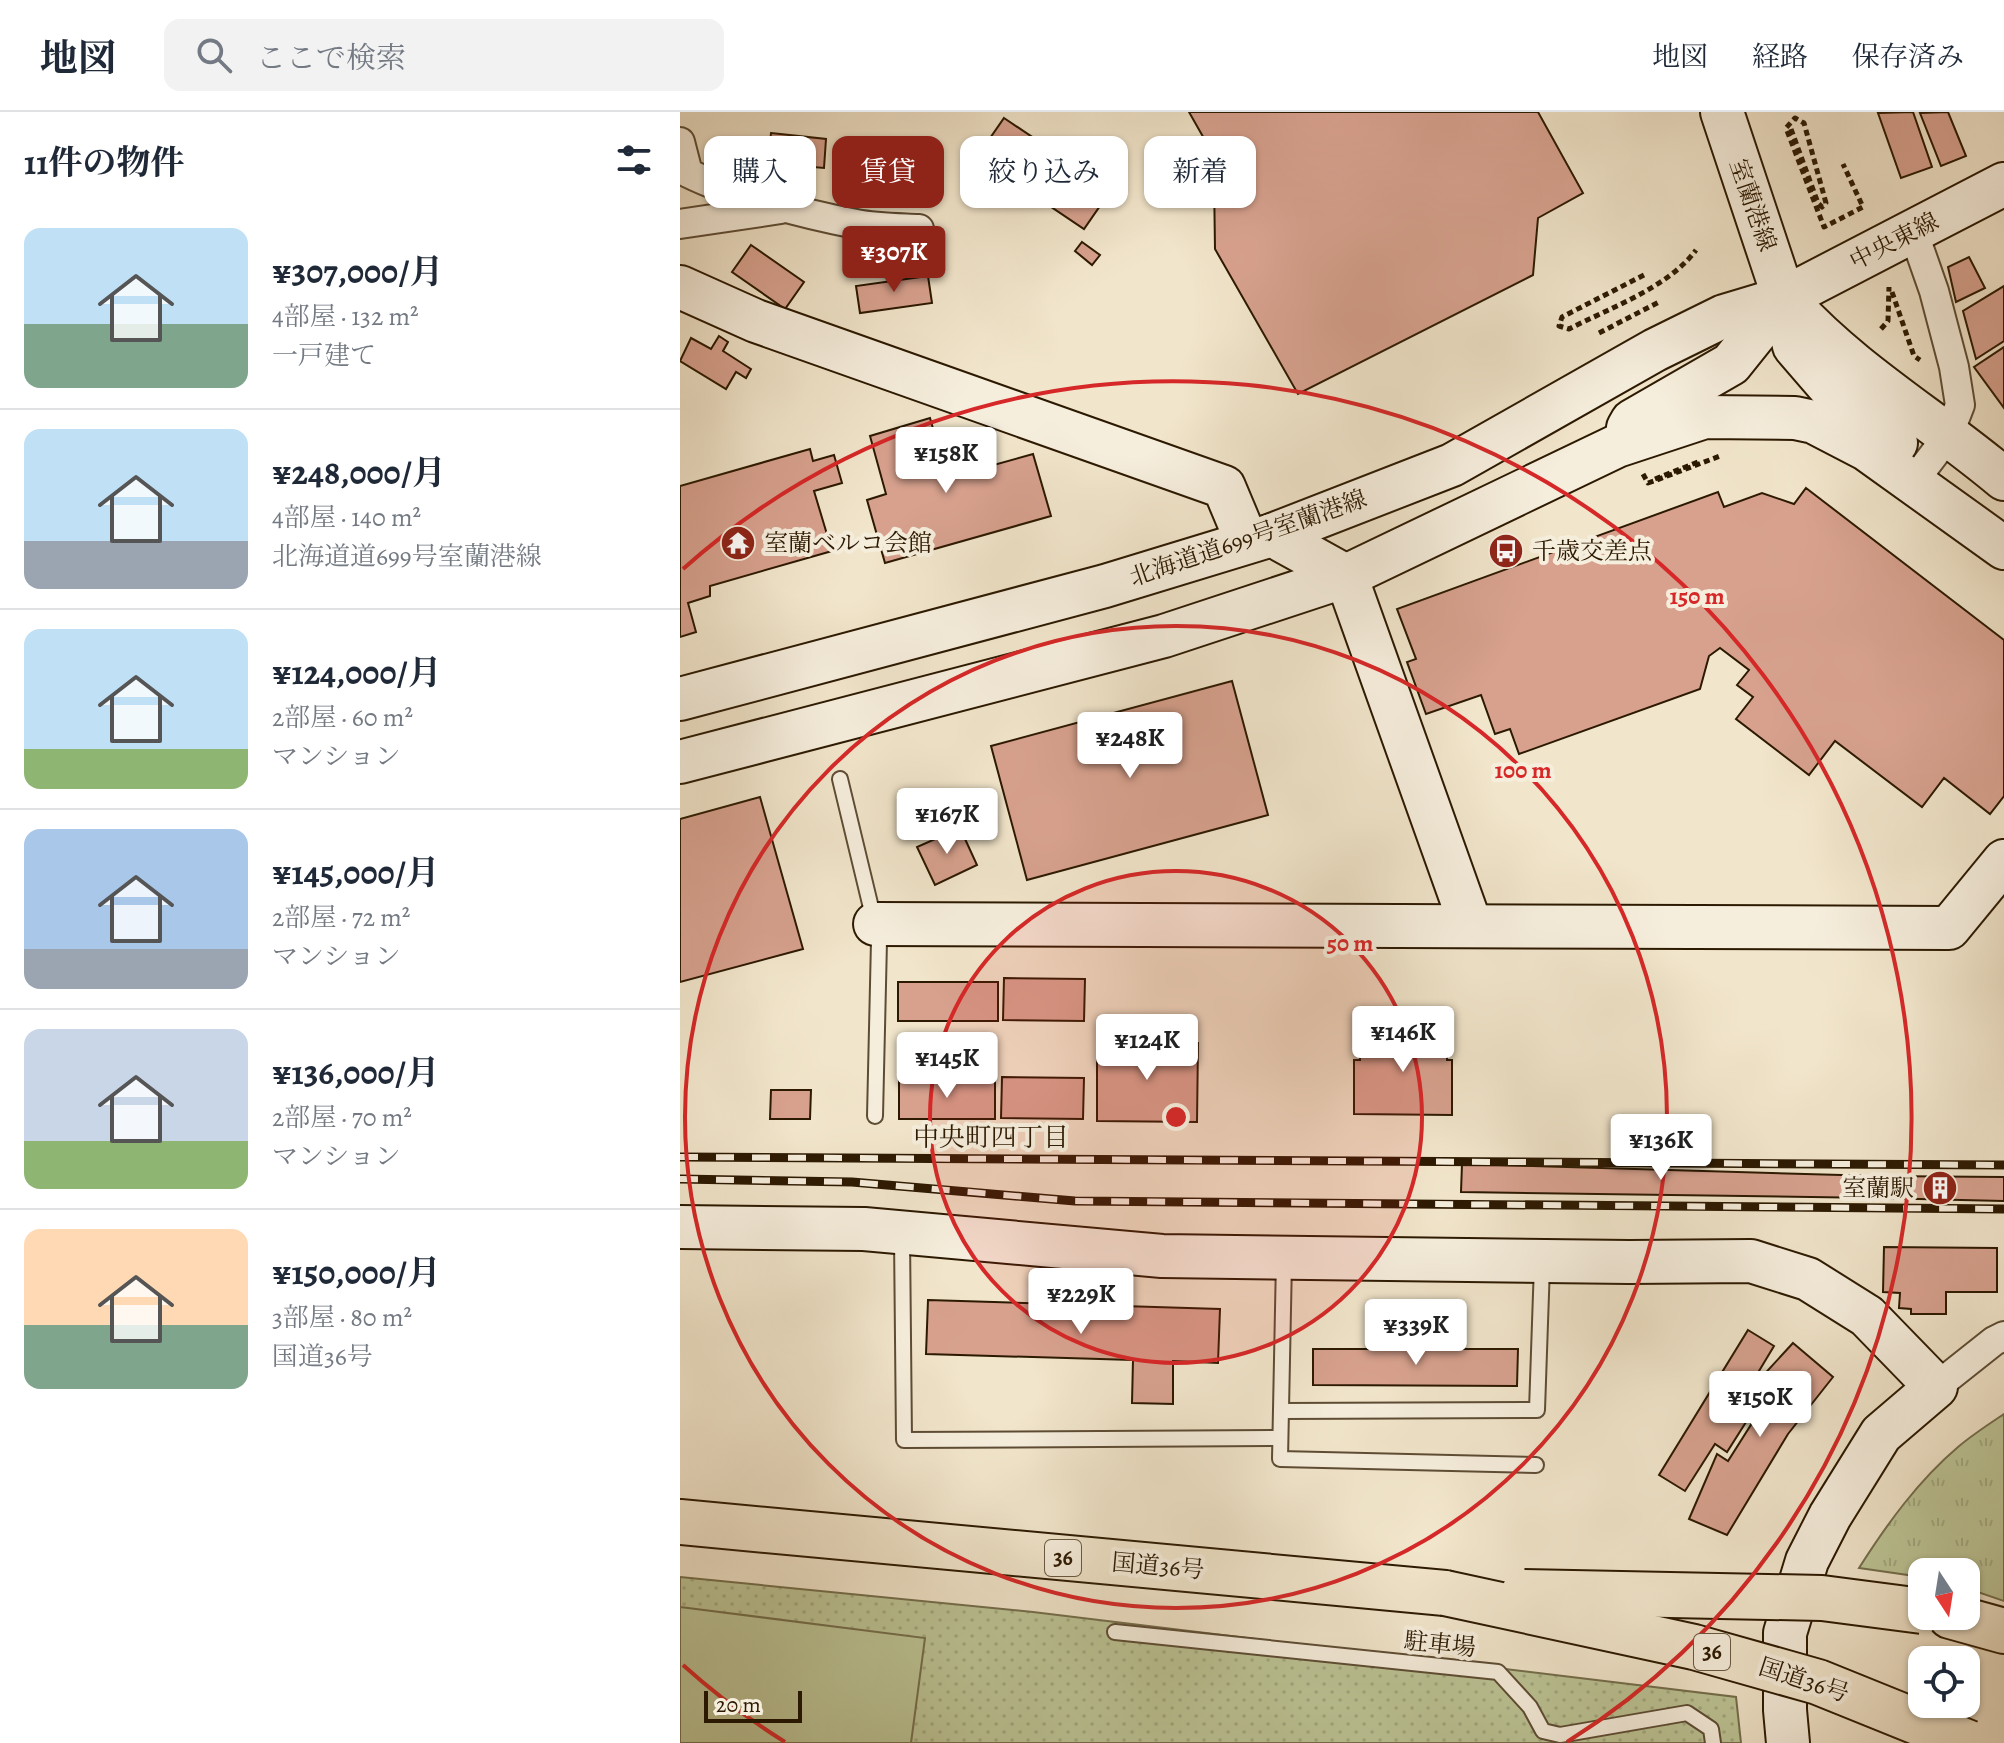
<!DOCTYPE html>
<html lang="ja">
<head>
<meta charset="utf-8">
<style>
	:root { --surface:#fff; --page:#f2f2f3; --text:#1f2937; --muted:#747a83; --line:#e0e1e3; --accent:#8f2418 }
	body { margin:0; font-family:Alegreya,"Noto Serif JP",serif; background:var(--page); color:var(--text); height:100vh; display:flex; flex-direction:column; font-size:30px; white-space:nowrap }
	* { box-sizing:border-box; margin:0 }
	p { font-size:26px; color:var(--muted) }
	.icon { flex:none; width:44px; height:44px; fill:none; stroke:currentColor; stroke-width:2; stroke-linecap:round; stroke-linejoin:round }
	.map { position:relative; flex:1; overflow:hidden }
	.drawer { display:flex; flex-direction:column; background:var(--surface); width:680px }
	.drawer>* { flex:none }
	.top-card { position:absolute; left:24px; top:24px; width:760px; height:72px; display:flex; gap:16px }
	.needle { width:52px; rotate:168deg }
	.fabs { position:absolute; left:1228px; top:1446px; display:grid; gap:16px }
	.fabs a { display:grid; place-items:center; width:72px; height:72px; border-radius:16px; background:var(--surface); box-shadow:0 2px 6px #0004; font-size:40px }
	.scale { position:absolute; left:24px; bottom:20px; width:98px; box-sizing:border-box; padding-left:8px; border:4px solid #2c1901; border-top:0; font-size:22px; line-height:28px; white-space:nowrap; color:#2c1901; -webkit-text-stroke:6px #f6eedd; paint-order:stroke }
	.price { position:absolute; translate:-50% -68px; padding:0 18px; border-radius:8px; background:#fff; color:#222; font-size:26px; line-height:52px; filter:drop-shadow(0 2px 4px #0008) }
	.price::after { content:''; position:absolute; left:50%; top:48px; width:24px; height:18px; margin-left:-12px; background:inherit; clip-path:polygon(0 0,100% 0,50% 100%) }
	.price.active { background:var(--accent); color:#fff }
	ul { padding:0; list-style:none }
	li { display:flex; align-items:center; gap:24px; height:200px; padding:0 24px }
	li+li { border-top:2px solid var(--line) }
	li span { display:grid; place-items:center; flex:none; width:224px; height:160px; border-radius:16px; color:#555 }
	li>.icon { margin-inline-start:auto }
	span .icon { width:96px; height:96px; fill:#fffc; stroke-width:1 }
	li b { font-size:34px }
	h2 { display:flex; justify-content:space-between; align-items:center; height:96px; padding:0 24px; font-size:34px }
	.chip { padding:0 28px; border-radius:16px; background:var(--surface); box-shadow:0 2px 6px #0004; font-size:28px; line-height:72px }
	.chip.active { background:var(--accent); color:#fff }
	header { display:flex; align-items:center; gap:48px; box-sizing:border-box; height:112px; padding:0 40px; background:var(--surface); border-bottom:2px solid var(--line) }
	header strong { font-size:38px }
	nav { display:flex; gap:44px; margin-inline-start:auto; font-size:28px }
	.search { width:560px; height:72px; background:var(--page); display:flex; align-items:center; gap:20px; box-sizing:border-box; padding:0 28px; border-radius:16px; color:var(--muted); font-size:30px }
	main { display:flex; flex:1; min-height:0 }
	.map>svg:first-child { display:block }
	.grass { fill:url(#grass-tufts); stroke:#746e4c; stroke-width:2 }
	.park { fill:url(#park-dots); stroke:#746e4c; stroke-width:2 }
	.pitch { fill:#bcc496; stroke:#746e4c; stroke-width:2 }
	.building { fill:#d7a18e; stroke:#2c1901; stroke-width:2 }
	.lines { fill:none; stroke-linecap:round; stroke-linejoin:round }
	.lane-casing { stroke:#5d4c34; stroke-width:18 }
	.street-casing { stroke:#5d4c34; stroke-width:32 }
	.secondary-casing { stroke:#2c1901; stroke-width:46 }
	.highway-casing { stroke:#2c1901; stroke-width:48 }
	.path { stroke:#2c1901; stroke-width:5; stroke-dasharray:6 4; stroke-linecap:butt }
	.lane { stroke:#f6eedd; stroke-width:14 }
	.street { stroke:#f6eedd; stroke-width:28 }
	.secondary { stroke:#f6eedd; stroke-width:42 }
	.highway { stroke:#f1e5cb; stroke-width:44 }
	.rail-casing { stroke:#2c1901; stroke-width:9 }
	.rail { stroke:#f6eedd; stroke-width:6; stroke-dasharray:18; stroke-linecap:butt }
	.highway-bridge-casing { stroke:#2c1901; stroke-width:48; stroke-linecap:butt }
	.highway-bridge { stroke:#f1e5cb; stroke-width:44 }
	.ring { fill:none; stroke:#d62828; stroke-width:4 }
	.labels { text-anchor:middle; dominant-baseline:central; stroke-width:8; stroke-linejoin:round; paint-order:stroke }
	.shield { fill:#f6eedd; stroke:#695943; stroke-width:2 }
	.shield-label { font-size:22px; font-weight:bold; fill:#2c1901 }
	.street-label { font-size:24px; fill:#2c1901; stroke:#f6eedd }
	.poi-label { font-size:24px; fill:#2c1901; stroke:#f6eedd; text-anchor:start }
	.neighbourhood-label { font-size:26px; fill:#2c1901; stroke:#f6eedd }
	.centre { fill:#d62828; stroke:#f6eedd; stroke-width:4 }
	.ring-label { font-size:24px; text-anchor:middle; font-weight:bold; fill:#d62828; stroke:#f6eedd; stroke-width:8; stroke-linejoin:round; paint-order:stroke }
</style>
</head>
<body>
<header>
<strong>地図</strong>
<div class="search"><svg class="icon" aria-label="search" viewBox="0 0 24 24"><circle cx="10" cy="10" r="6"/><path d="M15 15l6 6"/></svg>ここで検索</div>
<nav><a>地図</a><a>経路</a><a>保存済み</a></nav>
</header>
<main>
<section class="drawer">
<h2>11件の物件<svg class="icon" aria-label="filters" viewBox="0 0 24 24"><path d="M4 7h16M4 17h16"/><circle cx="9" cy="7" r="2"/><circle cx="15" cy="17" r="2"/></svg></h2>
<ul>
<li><span style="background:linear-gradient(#bfe0f5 60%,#7fa58c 0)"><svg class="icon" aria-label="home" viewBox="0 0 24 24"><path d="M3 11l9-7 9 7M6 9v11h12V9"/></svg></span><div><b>¥307,000/月</b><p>4部屋 · 132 m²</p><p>一戸建て</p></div></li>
<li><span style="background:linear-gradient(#bfe0f5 70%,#9aa5b1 0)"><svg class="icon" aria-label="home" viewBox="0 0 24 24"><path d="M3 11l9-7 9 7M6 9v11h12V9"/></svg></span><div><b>¥248,000/月</b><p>4部屋 · 140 m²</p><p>北海道道699号室蘭港線</p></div></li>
<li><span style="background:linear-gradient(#bfe0f5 75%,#8fb573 0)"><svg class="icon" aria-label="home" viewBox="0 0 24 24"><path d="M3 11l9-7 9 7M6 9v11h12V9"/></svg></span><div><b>¥124,000/月</b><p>2部屋 · 60 m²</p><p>マンション</p></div></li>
<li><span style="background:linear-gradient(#a9c7e8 75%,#9aa5b1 0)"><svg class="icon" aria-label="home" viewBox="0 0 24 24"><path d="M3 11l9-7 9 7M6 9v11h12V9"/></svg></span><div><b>¥145,000/月</b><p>2部屋 · 72 m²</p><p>マンション</p></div></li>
<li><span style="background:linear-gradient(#c9d6e8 70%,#8fb573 0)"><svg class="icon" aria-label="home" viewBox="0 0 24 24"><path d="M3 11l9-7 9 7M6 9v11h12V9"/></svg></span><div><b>¥136,000/月</b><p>2部屋 · 70 m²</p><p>マンション</p></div></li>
<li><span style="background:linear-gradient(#ffd9b3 60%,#7fa58c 0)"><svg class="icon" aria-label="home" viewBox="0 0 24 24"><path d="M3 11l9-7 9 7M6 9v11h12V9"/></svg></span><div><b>¥150,000/月</b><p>3部屋 · 80 m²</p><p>国道36号</p></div></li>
</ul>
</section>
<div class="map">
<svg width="1324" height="1631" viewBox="0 0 1324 1631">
	<defs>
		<pattern id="grass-tufts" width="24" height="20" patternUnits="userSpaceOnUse" patternTransform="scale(2)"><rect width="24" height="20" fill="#bcc496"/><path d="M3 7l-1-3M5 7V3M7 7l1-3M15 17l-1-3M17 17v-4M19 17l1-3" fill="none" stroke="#a2a880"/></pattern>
		<pattern id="park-dots" width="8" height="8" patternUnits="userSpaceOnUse" patternTransform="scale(2)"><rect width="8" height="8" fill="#bcc496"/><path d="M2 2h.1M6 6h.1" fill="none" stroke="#a2a880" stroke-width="1.8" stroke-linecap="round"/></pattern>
	</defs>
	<rect width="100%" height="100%" fill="#f1e5cb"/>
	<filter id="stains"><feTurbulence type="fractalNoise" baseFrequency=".0025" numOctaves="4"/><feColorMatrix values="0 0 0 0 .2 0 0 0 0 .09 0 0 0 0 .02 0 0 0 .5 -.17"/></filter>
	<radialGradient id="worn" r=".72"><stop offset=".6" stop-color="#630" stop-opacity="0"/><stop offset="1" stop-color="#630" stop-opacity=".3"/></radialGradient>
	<path class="grass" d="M1324 1302V1489L1286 1476V1460H1242V1465L1179 1456C1207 1412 1238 1369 1278 1335 1292 1323 1309 1312 1324 1302Z"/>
	<path class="park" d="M0 1465 353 1500 1056 1585 1061 1631H0Z"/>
	<path class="pitch" d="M0 1495 245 1526 231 1631H0Z"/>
	<g class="building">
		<path d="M509 0H858L903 81 858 106 853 163 618 282 535 137 534 66 543 60Z"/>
		<path d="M1233 0 1252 55 1221 66 1198 1Z"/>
		<path d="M1268 0 1286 44 1261 54 1240 1Z"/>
		<path d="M324 6 431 78 404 117 297 45Z"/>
		<path d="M91 21 146 27 144 56 88 51Z"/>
		<path d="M402 130 420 143 412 153 395 139Z"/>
		<path d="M71 133 124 170 105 197 52 160Z"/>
		<path d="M1289 145 1305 176 1276 190 1268 155Z"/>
		<path d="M248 164 252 191 180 201 176 174Z"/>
		<path d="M1324 174V229L1296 247 1283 199Z"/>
		<path d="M39 224 48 230 43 239 71 257 66 266 56 260 46 277 0 249 11 226 31 237Z"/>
		<path d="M1324 235V296L1294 255Z"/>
		<path d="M250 306 267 366 353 342 371 404 205 451 187 388 206 382 190 324Z"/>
		<path d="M130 337 133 349 154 343 162 371 134 379 152 439 30 474V484L8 491 16 520 0 525V374Z"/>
		<path d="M1126 376 1324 528V684L1310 702 1264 666 1242 695 1155 629 1129 663 1056 607 1073 585 1057 573 1069 558 1040 536 1029 544 1020 577 839 642 830 617 815 622 801 583 746 602 727 550 736 547 717 497 1038 380 1044 395 1082 381 1114 392Z"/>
		<path d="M552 569 588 703 347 768 311 634Z"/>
		<path d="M80 685 123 837 0 870V707Z"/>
		<path d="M280 716 297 753 255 773 237 735Z"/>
		<path d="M324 866 405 867 404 909 323 908Z"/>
		<rect x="218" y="870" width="100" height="39"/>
		<path d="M698 916H746V922L767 923V948H772V1003L674 1002V948H680V921H698Z"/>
		<path d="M417 930 518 931 517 1010 417 1009Z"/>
		<path d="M322 965 404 966 403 1007 321 1006Z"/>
		<rect x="219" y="968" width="96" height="39"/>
		<path d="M91 978H131L130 1007H90Z"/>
		<path d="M782 1052 1197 1064 1196 1086 781 1080Z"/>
		<path d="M1197 1064 1324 1065V1089L1196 1086Z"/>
		<path d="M1204 1135 1317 1136V1180H1266V1202H1231V1197L1219 1196 1220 1181 1203 1180Z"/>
		<path d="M248 1188 540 1197 538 1251 493 1249V1292L452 1291 453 1248 246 1242Z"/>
		<path d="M1068 1218 1094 1234 1067 1279 1080 1288 1047 1340 1035 1332 1005 1379 979 1363Z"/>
		<path d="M1113 1231 1153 1265 1108 1322 1047 1423 1009 1407 1037 1342 1048 1349 1091 1281 1079 1268Z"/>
		<path d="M633 1237H838L837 1274 633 1273Z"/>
	</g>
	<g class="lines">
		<g class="lane-casing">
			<g id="lane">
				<path d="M160 667 199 829 195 1004"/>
				<path d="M222 1125 224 1328 600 1326"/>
				<path d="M604 1148 600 1347 856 1353"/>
				<path d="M601 1299 857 1298 862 1153"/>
				<path d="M435 1520 818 1560 850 1595 863 1619 880 1623 1007 1601 1031 1617 1033 1631"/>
			</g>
		</g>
		<g class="street-casing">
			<g id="street">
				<path d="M0 30 8 61C55 84 124 102 176 112 196 116 218 116 239 117"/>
				<path d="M0 112 101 97"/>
				<path d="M1233 370 1268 324 1280 293 1274 255 1254 179 1233 119"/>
				<path d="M1256 1275 1314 1229 1324 1224"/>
			</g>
		</g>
		<g class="secondary-casing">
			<g id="secondary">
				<path d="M1042 0 1104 186 1114 234 1158 285 1216 331"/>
				<path d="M0 175 76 209 544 375 567 430"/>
				<path d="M1111 193C1173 261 1254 308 1324 367"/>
				<path d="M948 316 952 309 1051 252 1104 186"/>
				<path d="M592 423 666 464 791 814"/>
				<path d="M0 587 425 474 592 423 772 353 975 238 1044 204 1104 186 1324 72"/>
				<path d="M0 650 484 524 666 464 937 334 1025 305 1115 306 1134 310 1186 337 1324 436"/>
				<path d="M195 812 1269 816 1324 749"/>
				<path d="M0 1115 184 1117 482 1144 949 1150 1071 1149 1128 1167 1187 1204 1256 1275 1201 1322 1150 1404 1127 1449 1105 1521V1598L1108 1631"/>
			</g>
		</g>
		<g class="highway-casing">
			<g id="highway">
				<path d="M0 1410 765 1481"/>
				<path d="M1270 1504 1324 1519"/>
			</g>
		</g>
		<g class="path">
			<path d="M1111 17 1138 91 1142 95 1146 91 1124 11 1115 6 1106 16 1144 115 1183 95 1163 52"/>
			<path d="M964 163 882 205 879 214 889 217C930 196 989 175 1016 138"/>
			<path d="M1212 180 1234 244 1240 248"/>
			<path d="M1201 217 1208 209 1209 175"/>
			<path d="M919 221 979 190"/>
			<path d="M963 362 968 371 974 369 1040 344"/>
			<path d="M975 367 1018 350"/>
		</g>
		<use href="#lane" class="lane"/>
		<use href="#street" class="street"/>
		<use href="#secondary" class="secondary"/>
		<use href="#highway" class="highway"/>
		<g class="rail-casing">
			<g id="rail">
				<path d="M0 1045 1324 1053"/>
				<path d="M0 1067 172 1070 395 1089 1324 1097"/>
			</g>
		</g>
		<use href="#rail" class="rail"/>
		<g class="highway-bridge-casing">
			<g id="highway-bridge">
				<path d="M844 1480 1142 1486 1242 1499"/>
				<path d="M765 1481 1014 1535 1138 1570 1289 1631"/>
			</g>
		</g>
		<use href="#highway-bridge" class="highway-bridge"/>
	</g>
	<circle cx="496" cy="1005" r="246" fill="#d62828" fill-opacity=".12"/>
	<g class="ring">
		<circle cx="496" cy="1005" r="246"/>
		<circle cx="496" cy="1005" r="491"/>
		<path d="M105 1630A737 737 0 0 1 3 1553M3 457A737 737 0 1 1 887 1630"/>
	</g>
	<defs>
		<g id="temple-disc" transform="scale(1.8)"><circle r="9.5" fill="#8f2418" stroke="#f6eedd"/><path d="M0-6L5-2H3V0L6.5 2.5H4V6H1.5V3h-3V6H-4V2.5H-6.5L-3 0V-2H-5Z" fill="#fff"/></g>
		<g id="bus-disc" transform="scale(1.8)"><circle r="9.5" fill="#8f2418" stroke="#f6eedd"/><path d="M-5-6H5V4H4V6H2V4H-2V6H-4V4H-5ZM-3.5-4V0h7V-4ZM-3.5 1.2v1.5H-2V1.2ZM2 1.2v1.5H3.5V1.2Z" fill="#fff"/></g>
		<g id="building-disc" transform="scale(1.8)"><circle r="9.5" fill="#8f2418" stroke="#f6eedd"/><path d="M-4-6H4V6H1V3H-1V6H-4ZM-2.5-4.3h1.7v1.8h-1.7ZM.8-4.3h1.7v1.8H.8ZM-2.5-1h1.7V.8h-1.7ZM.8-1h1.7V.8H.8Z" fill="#fff"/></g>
	</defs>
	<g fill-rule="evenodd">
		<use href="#temple-disc" x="58" y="431"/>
		<use href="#bus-disc" x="826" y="439"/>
		<use href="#building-disc" x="1260" y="1076"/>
	</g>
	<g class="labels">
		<g class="shield">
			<rect x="365" y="1428" width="36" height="36" rx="6"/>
			<rect x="1014" y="1522" width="36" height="36" rx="6"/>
		</g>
		<g class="shield-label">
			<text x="383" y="1446">36</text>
			<text x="1032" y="1540">36</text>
		</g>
		<g class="street-label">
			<text transform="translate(1073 93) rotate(71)">室蘭港線</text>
			<text transform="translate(1214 129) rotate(-27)">中央東線</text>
			<text transform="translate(568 426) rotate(-19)">北海道道699号室蘭港線</text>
			<text transform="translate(478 1454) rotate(5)">国道36号</text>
			<text transform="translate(760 1532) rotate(6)">駐車場</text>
			<text transform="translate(1124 1568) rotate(18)">国道36号</text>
		</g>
		<g class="poi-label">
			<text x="84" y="431">室蘭ベルコ会館</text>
			<text x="852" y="439">千歳交差点</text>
			<text x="1234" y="1076" text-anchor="end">室蘭駅</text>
		</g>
		<g class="neighbourhood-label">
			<text x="311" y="1025">中央町四丁目</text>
		</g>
	</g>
	<circle cx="496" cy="1005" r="12" class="centre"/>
	<g class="ring-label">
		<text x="1017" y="492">150 m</text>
		<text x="843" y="666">100 m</text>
		<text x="670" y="839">50 m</text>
	</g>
	<rect width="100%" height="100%" filter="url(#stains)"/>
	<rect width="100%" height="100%" fill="url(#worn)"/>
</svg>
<div class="fabs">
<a><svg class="needle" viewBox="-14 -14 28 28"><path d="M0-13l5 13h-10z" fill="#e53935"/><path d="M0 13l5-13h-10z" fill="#747a83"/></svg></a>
<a><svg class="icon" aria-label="locate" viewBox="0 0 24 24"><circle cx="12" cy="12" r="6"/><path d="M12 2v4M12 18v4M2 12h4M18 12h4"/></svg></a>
</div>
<div class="scale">20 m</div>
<b class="price active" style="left:214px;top:182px">¥307K</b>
<b class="price" style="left:266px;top:383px">¥158K</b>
<b class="price" style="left:450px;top:668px">¥248K</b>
<b class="price" style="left:267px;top:744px">¥167K</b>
<b class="price" style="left:723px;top:962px">¥146K</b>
<b class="price" style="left:467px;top:970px">¥124K</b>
<b class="price" style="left:267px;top:988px">¥145K</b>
<b class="price" style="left:981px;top:1070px">¥136K</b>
<b class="price" style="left:401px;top:1224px">¥229K</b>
<b class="price" style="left:736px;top:1255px">¥339K</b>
<b class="price" style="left:1080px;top:1327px">¥150K</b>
<div class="top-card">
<a class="chip">購入</a>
<a class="chip active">賃貸</a>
<a class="chip">絞り込み</a>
<a class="chip">新着</a>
</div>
</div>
</main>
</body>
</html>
